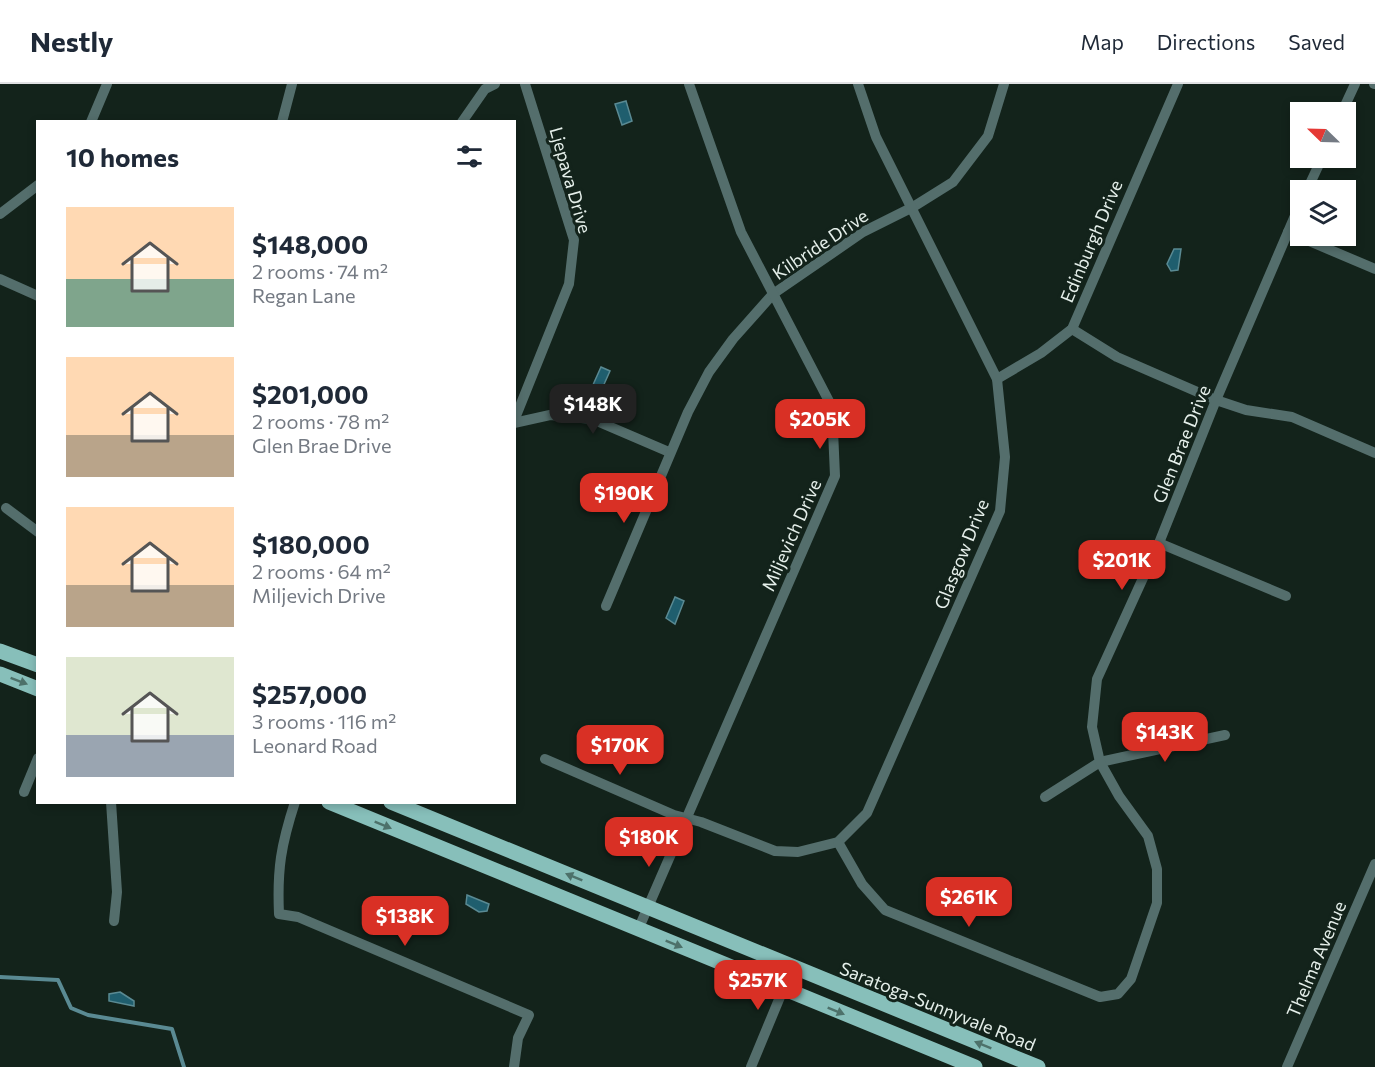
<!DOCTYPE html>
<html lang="en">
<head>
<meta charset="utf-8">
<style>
	:root { --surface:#fff; --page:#f6f6f7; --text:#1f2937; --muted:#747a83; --line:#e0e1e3; --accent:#d93025 }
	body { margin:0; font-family:Commissioner,sans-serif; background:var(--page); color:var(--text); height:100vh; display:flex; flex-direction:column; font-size:22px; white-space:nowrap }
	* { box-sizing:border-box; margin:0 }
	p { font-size:20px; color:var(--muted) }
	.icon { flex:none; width:33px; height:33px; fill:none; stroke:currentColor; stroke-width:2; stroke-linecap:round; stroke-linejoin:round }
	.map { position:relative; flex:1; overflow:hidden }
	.drawer { position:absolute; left:36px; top:36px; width:480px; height:684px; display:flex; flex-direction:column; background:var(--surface); border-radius:0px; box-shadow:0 3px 9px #0003 }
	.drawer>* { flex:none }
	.needle { width:39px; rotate:293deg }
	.tools { position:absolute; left:1290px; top:18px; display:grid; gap:12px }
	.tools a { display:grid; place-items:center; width:66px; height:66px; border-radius:0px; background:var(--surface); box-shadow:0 3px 9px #0003; font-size:30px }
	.price { position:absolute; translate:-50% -51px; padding:0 14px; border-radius:12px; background:var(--accent); color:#fff; font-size:20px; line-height:39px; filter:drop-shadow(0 2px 3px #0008) }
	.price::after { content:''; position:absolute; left:50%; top:36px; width:18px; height:14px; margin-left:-9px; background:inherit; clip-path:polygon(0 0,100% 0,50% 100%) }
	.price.current { background:#222; color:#fff }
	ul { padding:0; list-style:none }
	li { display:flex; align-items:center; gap:18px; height:150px; padding:0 30px }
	li span { display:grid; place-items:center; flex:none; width:168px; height:120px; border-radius:0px; color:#555 }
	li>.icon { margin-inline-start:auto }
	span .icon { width:72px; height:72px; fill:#fffc; stroke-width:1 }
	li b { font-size:26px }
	h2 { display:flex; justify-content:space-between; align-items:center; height:72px; padding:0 30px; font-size:26px }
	header { display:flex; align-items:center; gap:36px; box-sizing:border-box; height:84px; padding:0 30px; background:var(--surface); border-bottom:2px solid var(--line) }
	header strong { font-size:28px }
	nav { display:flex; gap:33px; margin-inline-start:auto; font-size:21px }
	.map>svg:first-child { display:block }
	.water { fill:#1f5e6e; stroke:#5a8a93; stroke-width:1.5 }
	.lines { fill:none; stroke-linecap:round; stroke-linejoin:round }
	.stream { stroke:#5a8a93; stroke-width:4 }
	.street { stroke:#546e6c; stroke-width:10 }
	.primary { stroke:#87bfba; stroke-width:15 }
	.oneway { fill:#4d716a }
	.labels { text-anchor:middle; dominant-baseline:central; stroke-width:6; stroke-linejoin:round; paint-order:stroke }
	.street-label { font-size:18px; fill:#e5efea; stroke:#13231b }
</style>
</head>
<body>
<header>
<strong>Nestly</strong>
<nav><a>Map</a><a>Directions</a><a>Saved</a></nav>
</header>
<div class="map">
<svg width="1375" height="983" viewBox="0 0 1375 983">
	<rect width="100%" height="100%" fill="#13231b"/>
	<g class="water">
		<path d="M626 17 632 37 622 41 615 20Z"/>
		<path d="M1174 165H1181L1178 186 1171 187 1167 180Z"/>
		<path d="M601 283 610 287 601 307 592 303Z"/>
		<path d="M675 513 684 517 675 540 666 534Z"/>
		<path d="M467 811 489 820 487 827 479 828 466 820Z"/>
		<path d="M120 908 134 917V922L109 917V910Z"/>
	</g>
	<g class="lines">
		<path class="stream" d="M0 893 58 896 71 924 88 931 172 945 184 983"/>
		<g class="street">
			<path d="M1374 0H1375"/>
			<path d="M1342 28 1355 0"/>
			<path d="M91 38 107 0"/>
			<path d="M282 38 292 0"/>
			<path d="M462 38 485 5 495 0"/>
			<path d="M1307 106 1322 74"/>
			<path d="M0 130 38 101"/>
			<path d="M1288 148 1375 185"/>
			<path d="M0 195 38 212"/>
			<path d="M1072 245 1117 273 1216 316 1246 326 1292 333 1375 369"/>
			<path d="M997 295 1041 269 1072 245 1178 0"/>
			<path d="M514 337 569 200 574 156 525 0"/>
			<path d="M514 339 550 331 592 335 669 368"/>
			<path d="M6 424 38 448"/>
			<path d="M1159 459 1286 512"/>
			<path d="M606 522 688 328 709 288 733 255 773 210 863 148 913 123 953 98 988 52 1004 0"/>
			<path d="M545 675 674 731 701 738 775 767 798 768 838 758 867 729 1000 427 1005 373 997 295 876 53 858 0"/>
			<path d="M24 708 38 674"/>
			<path d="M1045 713 1100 678 1225 651"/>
			<path d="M111 718 117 808 114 837"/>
			<path d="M295 718C281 761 277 785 279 830L298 833 529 931 518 954 514 983"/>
			<path d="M838 758 862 800 885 826 1100 913 1118 910 1131 895 1157 819V785L1148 752 1119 712 1100 678 1092 643 1097 595 1159 459 1216 316 1300 120"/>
			<path d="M638 846 835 392 832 323 741 148 689 0"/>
			<path d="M751 983 792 884"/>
			<path d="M1287 983 1375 780"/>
		</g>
		<g class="primary">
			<path d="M0 567 38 581"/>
			<path d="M0 590 38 605"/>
			<path d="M329 718 975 983"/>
			<path d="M391 718 1038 983"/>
		</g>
	</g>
	<defs><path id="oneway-solid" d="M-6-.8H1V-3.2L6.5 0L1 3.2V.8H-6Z" transform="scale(1.5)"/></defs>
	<g class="oneway">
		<use href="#oneway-solid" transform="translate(19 597) rotate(21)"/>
		<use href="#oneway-solid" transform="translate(383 741) rotate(22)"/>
		<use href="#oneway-solid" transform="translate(574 793) rotate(-158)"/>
		<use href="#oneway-solid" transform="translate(674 860) rotate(22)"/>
		<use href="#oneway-solid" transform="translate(836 927) rotate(22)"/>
		<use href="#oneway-solid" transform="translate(983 961) rotate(-158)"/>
	</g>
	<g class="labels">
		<g class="street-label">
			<text transform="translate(571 96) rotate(74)">Ljepava Drive</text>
			<text transform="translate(1091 157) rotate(-67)">Edinburgh Drive</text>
			<text transform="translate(820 160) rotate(-34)">Kilbride Drive</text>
			<text transform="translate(1181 360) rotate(-68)">Glen Brae Drive</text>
			<text transform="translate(791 451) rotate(-66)">Miljevich Drive</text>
			<text transform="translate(961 470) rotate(-68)">Glasgow Drive</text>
			<text transform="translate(1316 875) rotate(-67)">Thelma Avenue</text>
			<text transform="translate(938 922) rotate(22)">Saratoga-Sunnyvale Road</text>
		</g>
	</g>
</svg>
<div class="tools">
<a><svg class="needle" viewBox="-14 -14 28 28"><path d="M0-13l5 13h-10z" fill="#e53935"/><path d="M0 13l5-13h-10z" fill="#747a83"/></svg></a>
<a><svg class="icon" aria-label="layers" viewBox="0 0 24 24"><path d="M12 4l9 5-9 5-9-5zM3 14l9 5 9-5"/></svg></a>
</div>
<b class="price current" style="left:593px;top:351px">$148K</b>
<b class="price" style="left:820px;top:366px">$205K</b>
<b class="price" style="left:624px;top:440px">$190K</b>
<b class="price" style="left:1122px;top:507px">$201K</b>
<b class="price" style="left:1165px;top:679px">$143K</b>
<b class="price" style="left:620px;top:692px">$170K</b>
<b class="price" style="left:649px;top:784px">$180K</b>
<b class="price" style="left:969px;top:844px">$261K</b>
<b class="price" style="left:405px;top:863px">$138K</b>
<b class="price" style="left:758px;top:927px">$257K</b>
<section class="drawer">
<h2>10 homes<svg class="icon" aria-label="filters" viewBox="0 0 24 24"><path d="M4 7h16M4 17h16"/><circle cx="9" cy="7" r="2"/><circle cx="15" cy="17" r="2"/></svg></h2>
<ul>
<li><span style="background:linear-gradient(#ffd9b3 60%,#7fa58c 0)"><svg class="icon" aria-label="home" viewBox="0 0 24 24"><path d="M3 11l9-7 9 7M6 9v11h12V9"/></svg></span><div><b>$148,000</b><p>2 rooms · 74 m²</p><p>Regan Lane</p></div></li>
<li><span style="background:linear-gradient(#ffd9b3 65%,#b9a48a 0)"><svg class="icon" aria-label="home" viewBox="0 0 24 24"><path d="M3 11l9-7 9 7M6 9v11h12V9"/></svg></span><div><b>$201,000</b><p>2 rooms · 78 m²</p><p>Glen Brae Drive</p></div></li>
<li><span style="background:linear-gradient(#ffd9b3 65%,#b9a48a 0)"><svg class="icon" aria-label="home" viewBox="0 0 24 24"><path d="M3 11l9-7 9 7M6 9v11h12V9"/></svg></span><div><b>$180,000</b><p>2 rooms · 64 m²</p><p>Miljevich Drive</p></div></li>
<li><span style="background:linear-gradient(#dfe7d0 65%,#9aa5b1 0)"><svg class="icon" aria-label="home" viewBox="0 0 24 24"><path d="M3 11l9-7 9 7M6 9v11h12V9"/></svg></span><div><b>$257,000</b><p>3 rooms · 116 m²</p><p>Leonard Road</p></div></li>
</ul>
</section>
</div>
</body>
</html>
